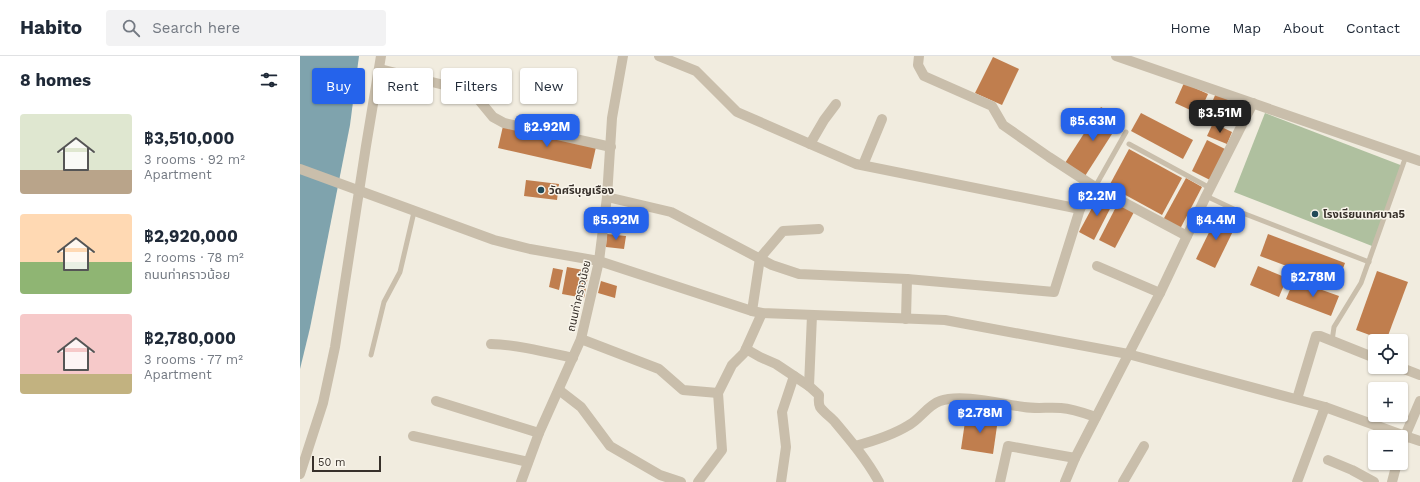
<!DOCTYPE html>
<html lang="en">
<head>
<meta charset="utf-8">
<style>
	:root { --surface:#fff; --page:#f2f2f3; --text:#1f2937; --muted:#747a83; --line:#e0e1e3; --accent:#2563eb }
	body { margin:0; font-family:"Work Sans","Noto Sans Thai",sans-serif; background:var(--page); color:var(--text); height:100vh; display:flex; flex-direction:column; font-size:15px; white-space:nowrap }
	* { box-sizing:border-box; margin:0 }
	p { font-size:13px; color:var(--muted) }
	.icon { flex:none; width:22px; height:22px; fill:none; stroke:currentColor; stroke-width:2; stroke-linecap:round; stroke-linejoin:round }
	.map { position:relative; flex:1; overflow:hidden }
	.sheet { display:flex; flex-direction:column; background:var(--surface); width:300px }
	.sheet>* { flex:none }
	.guide { position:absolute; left:12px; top:12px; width:380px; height:36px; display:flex; gap:8px }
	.buttons { position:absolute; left:1068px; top:278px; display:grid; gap:8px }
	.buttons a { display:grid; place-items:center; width:40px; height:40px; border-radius:4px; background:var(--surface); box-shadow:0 1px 3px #0004; font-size:20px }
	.scale { position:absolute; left:12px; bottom:10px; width:69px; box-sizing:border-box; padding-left:4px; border:2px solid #37302a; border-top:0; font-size:11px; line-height:14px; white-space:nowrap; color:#37302a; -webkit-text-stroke:3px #f9f5eb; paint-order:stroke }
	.price { position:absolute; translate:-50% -34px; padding:0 9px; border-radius:8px; background:var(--accent); color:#fff; font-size:13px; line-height:26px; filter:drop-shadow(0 1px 2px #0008) }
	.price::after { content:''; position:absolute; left:50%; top:24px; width:12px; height:9px; margin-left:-6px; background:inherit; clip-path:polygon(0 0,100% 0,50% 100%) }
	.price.active { background:#222; color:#fff }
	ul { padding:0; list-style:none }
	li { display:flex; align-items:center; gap:12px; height:100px; padding:0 20px }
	li span { display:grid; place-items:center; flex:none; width:112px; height:80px; border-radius:4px; color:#555 }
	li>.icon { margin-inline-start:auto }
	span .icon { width:48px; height:48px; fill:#fffc; stroke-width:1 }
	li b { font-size:17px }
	h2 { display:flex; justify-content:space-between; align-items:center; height:48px; padding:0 20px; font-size:17px }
	.tag { padding:0 14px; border-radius:4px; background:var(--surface); box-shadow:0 1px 3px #0004; font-size:14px; line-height:36px }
	.tag.active { background:var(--accent); color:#fff }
	header { display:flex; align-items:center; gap:24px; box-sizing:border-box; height:56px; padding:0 20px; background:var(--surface); border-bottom:1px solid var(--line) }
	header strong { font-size:19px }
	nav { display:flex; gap:22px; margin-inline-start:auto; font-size:14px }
	.search { width:280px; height:36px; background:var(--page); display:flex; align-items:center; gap:10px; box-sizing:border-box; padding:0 14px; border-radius:4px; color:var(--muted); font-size:15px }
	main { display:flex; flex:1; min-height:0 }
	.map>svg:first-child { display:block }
	.green { fill:#afc09f }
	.water { fill:#7fa3ad }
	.building { fill:#c07e4e }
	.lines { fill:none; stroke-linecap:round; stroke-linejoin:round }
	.service { stroke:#c9beab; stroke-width:5 }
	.minor { stroke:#c9beab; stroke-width:10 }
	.tertiary { stroke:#c9beab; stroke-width:10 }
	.poi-dot { fill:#214957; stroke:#f9f5eb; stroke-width:1.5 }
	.labels { text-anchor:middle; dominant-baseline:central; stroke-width:3; stroke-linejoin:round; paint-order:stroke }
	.poi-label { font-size:11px; font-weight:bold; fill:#37302a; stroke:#f9f5eb; text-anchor:start }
	.street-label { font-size:11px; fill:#37302a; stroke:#f9f5eb }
</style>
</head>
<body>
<header>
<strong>Habito</strong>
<div class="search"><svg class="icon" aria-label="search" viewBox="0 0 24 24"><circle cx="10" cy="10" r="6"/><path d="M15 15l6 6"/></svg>Search here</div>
<nav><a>Home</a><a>Map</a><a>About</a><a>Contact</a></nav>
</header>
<main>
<section class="sheet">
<h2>8 homes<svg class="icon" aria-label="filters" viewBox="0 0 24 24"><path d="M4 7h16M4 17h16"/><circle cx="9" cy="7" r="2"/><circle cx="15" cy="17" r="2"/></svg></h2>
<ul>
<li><span style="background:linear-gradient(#dfe7d0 70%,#b9a48a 0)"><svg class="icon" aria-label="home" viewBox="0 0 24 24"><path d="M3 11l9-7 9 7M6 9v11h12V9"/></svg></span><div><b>฿3,510,000</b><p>3 rooms · 92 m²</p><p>Apartment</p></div></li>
<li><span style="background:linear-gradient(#ffd9b3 60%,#8fb573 0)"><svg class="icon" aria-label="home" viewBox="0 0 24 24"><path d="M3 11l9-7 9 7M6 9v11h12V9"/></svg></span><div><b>฿2,920,000</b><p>2 rooms · 78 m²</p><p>ถนนท่าคราวน้อย</p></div></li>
<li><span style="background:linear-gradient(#f6c9c9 75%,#c2b280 0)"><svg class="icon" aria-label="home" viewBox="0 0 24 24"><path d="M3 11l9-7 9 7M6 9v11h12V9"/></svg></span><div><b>฿2,780,000</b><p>3 rooms · 77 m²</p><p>Apartment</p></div></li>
</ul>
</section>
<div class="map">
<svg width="1120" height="426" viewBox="0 0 1120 426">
	<rect width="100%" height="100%" fill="#f1ecdf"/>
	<path class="green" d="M965 57 1103 110 1072 190 934 136Z"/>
	<path class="water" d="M0 0H59L50 69 10 272 0 313Z"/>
	<g class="building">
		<path d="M693 1 719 13 702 49 675 37Z"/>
		<path d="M884 27 908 38 899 58 875 47Z"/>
		<path d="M916 37 944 49 935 70 907 58Z"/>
		<path d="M801 51 821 64 785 120 765 107Z"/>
		<path d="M841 57 893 84 883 103 831 75Z"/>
		<path d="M913 67 932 76 927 88 907 80Z"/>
		<path d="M203 70 296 91 291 113 198 92Z"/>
		<path d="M907 84 925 93 910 124 892 115Z"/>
		<path d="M829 93 882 122 862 159 809 130Z"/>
		<path d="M886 122 902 131 880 173 863 164Z"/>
		<path d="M226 124 259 128 257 144 224 140Z"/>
		<path d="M800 137 814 145 794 184 779 176Z"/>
		<path d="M818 147 834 156 815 192 799 184Z"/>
		<path d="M313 151 327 152 326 162 312 161Z"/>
		<path d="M918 158 937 167 915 212 896 203Z"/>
		<path d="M315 165 333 166 332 177 314 176Z"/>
		<path d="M307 178 326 180 324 193 306 191Z"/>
		<path d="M968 178 1045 207 1037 229 960 200Z"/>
		<path d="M958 210 987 222 979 241 950 229Z"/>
		<path d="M267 211 289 215 284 242 262 238Z"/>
		<path d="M253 212 263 214 259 234 249 231Z"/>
		<path d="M1077 215 1108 226 1086 285 1056 274Z"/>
		<path d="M994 224 1039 240 1031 260 986 243Z"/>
		<path d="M301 225 317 230 315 242 298 237Z"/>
		<path d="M666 359 698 363 693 398 661 393Z"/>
	</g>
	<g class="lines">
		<g class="service">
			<path d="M829 88 910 132"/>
			<path d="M795 131 826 76"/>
			<path d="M906 140 940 156 1069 206"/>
			<path d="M1032 285 1034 271 1061 227 1106 100"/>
			<path d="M71 299 84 246 100 216 114 156"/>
		</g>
		<g class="minor">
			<path d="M359 0 396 15 437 56 556 108 780 153"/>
			<path d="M619 0 618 9 624 20 692 50 703 69 749 101 795 131 887 180"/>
			<path d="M80 13 144 29 166 36 179 44 193 61 204 67 311 91"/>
			<path d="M510 88 524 64 536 48"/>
			<path d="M563 109 582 63"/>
			<path d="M307 141 371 156 472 209 499 218 607 223 754 236 780 153 789 138 795 131"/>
			<path d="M797 210 860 237"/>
			<path d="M452 255 460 202 483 175 519 173"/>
			<path d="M606 263 607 223"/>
			<path d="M281 283 359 313 383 334 418 337"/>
			<path d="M191 288C219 289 246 296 273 302"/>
			<path d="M446 293 460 301 476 308 509 330 519 339C519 344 518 347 520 351 524 357 531 361 535 366 551 385 567 404 579 426"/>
			<path d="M1099 311 1120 319"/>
			<path d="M509 330 512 259"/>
			<path d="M259 334 281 351 310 390 360 419 381 426"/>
			<path d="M997 343 1016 280H1020L1075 302"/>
			<path d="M136 345 239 377"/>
			<path d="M113 380 228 406"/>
			<path d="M1105 380 1120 385"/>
			<path d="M555 390C574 385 593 379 609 369 620 363 628 349 640 345 661 337 701 348 724 351 736 353 749 351 761 352 773 353 784 357 796 361"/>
			<path d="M1028 404 1052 414 1074 426"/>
			<path d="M0 418 23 347 35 291 66 90 81 0"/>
			<path d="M398 426 422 394 418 337 432 309 444 297 462 257"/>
			<path d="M481 426 486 391 482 356 494 320"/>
			<path d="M700 426 708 390 775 402"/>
			<path d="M765 426 775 402 860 237 906 140 953 47"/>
			<path d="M823 426 844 390"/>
			<path d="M997 426 1025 351"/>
		</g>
		<g class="tertiary">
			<path d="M816 0 1120 105"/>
			<path d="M0 113 194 184 230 193 299 205 452 255 462 257 645 264 828 298 1025 351 1105 380"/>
			<path d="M1101 394 1105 380 1120 345"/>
			<path d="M221 426 239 377 281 283 299 205 307 141 312 62 323 0"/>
			<path d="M1092 426 1097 407"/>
		</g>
	</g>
	<g class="poi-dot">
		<circle cx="241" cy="134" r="4"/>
		<circle cx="1015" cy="158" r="4"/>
	</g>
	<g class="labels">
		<g class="poi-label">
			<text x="249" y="134">วัดศรีบุญเรือง</text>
			<text x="1023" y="158">โรงเรียนเทศบาล5</text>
		</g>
		<g class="street-label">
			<text transform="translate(279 240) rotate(-77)">ถนนท่าคราวน้อย</text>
		</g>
	</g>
</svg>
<div class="buttons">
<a><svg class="icon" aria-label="locate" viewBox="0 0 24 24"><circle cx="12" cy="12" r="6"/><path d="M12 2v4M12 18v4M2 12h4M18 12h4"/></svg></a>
<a>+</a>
<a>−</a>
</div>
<div class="scale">50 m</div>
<b class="price active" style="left:920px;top:78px">฿3.51M</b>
<b class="price" style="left:793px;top:86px">฿5.63M</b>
<b class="price" style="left:247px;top:92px">฿2.92M</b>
<b class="price" style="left:797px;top:161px">฿2.2M</b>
<b class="price" style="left:316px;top:185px">฿5.92M</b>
<b class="price" style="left:916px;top:185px">฿4.4M</b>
<b class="price" style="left:1013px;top:242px">฿2.78M</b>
<b class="price" style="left:680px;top:378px">฿2.78M</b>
<div class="guide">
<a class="tag active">Buy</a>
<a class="tag">Rent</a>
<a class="tag">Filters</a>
<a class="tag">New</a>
</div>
</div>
</main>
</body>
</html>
